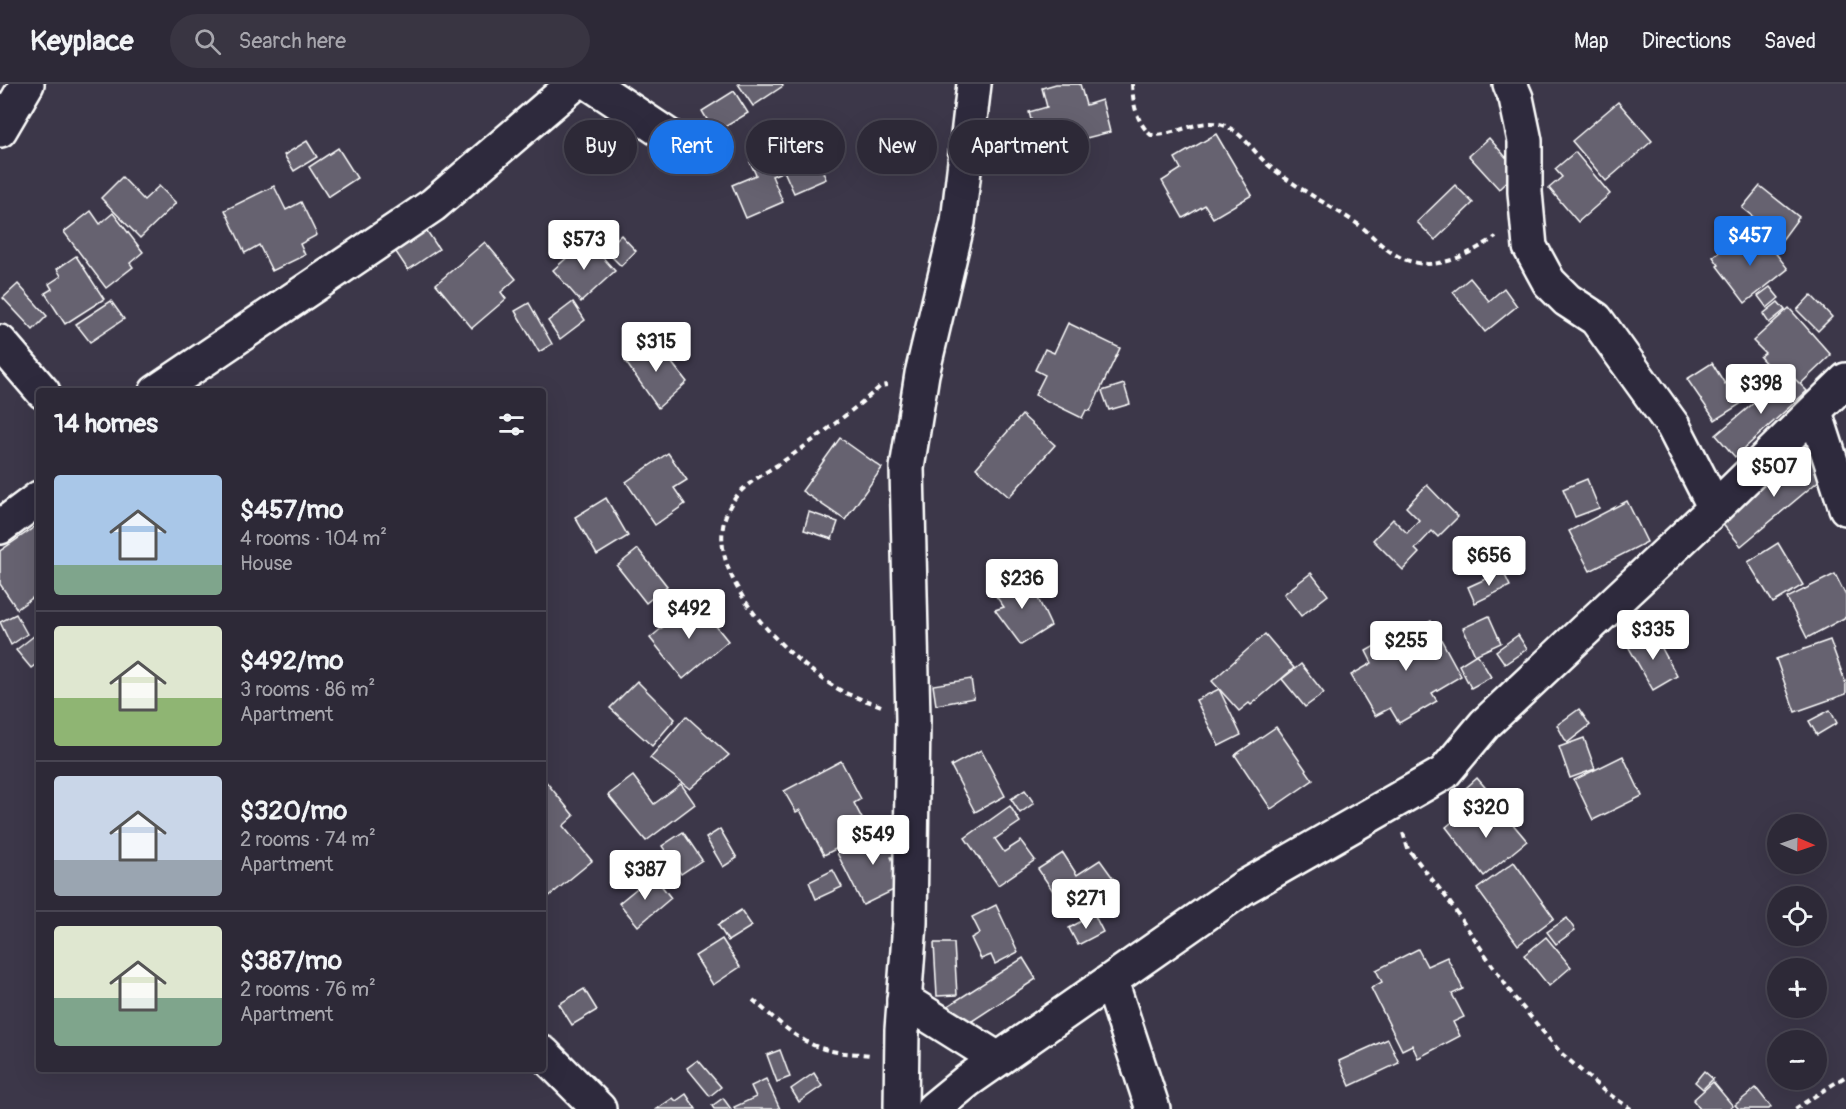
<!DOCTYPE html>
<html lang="en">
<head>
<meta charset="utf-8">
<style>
	:root { --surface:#2d2937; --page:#393542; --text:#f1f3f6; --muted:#a7a6ad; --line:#484552; --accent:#1a73e8 }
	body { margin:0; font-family:Pangolin,sans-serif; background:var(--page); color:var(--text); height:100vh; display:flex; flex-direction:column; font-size:22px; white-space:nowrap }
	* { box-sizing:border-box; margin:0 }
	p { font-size:20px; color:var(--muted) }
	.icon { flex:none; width:33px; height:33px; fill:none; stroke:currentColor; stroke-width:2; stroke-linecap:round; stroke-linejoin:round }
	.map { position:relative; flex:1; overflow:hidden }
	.details { position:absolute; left:36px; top:304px; width:510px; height:684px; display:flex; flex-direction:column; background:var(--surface); border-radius:6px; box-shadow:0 6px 24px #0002,0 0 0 2px var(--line) }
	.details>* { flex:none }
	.banner { position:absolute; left:564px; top:36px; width:570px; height:54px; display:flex; gap:12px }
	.needle { width:39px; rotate:92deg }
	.fabs { position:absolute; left:1767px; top:730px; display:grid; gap:12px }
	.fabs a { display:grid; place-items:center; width:60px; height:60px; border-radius:50%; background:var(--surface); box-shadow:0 6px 24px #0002,0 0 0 2px var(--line); font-size:30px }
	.price { position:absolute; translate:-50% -51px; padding:0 14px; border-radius:6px; background:#fff; color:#222; font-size:20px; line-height:39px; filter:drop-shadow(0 2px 3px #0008) }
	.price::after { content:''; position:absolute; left:50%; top:36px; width:18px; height:14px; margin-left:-9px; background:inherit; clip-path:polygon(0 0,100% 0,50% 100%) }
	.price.on { background:var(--accent); color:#fff }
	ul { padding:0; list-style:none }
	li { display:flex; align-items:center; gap:18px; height:150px; padding:0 18px }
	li+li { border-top:2px solid var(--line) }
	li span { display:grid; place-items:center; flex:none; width:168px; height:120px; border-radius:6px; color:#555 }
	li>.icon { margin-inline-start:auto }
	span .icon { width:72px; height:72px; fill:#fffc; stroke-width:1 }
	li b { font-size:26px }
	h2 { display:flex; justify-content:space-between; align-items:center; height:72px; padding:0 18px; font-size:26px }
	.tag { padding:0 21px; border-radius:27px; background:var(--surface); box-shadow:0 6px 24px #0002,0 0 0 2px var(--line); font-size:21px; line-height:54px }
	.tag.on { background:var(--accent); color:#fff }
	header { display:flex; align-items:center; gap:36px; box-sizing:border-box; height:84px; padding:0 30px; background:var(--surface); border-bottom:2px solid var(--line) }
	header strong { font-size:28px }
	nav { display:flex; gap:33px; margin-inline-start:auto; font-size:21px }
	.search { width:420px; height:54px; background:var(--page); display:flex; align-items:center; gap:15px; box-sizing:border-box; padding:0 21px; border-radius:33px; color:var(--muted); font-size:22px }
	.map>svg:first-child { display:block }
	.building { fill:#666270; stroke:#fff; stroke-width:1.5 }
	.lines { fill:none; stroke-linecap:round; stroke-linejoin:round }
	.minor-casing { stroke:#fff; stroke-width:38 }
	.path { stroke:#fff; stroke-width:4; stroke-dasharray:6 4.5; stroke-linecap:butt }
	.minor { stroke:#2f2a3d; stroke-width:33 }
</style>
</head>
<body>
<header>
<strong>Keyplace</strong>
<div class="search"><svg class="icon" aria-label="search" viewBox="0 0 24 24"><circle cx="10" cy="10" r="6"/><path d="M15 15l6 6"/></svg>Search here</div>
<nav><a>Map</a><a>Directions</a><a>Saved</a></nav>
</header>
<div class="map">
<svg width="1846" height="1025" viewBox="0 0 1846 1025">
	<rect width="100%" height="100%" fill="#3c3749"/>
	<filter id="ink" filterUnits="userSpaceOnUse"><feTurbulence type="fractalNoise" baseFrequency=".0167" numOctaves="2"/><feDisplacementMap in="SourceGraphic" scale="12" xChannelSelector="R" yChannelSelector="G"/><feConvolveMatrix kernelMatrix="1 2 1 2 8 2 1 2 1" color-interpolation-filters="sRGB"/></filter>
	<g filter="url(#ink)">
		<g class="building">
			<path d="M738 0H782L783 2 753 22Z"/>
			<path d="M1056 0H1080L1086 21 1102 16 1110 48 1039 66 1029 28 1047 23 1042 4Z"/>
			<path d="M734 7 748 29 715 49 702 27Z"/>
			<path d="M1618 18 1652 57 1606 97 1572 57Z"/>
			<path d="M1216 50 1252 111 1213 134 1205 121 1183 134 1162 97 1181 85 1175 74Z"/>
			<path d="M807 53 826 95 794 109 784 87 772 92 783 118 746 134 732 101 756 91 750 78Z"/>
			<path d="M1489 54 1518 87 1499 105 1469 72Z"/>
			<path d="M307 57 317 73 294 87 284 71Z"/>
			<path d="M338 64 357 94 328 113 309 83Z"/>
			<path d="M1575 68 1610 110 1578 138 1549 104 1562 93 1555 85Z"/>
			<path d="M122 93 144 116 159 102 176 119 140 154 101 114Z"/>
			<path d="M1455 101 1473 119 1435 156 1417 138Z"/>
			<path d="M274 102 286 126 301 118 317 151 300 160 305 171 272 187 259 161 245 169 225 126Z"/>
			<path d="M1760 102 1799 133 1782 156 1742 124Z"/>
			<path d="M91 127 100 140 113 129 143 168 130 179 133 183 106 204 64 148Z"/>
			<path d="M421 138 439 165 408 186 390 159Z"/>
			<path d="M1760 149 1788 185 1745 219 1717 182 1719 181 1713 173 1729 160 1735 168Z"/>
			<path d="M621 151 636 167 621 182 605 166Z"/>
			<path d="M587 156 615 187 581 218 553 186Z"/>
			<path d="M485 158 516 195 501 208 506 215 472 244 436 200Z"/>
			<path d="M76 172 104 215 65 240 45 209 52 205 49 200 61 192 57 185Z"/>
			<path d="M1470 194 1489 217 1504 204 1517 222 1485 248 1453 208Z"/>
			<path d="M18 200 47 232 33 246 3 214Z"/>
			<path d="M1770 203 1779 214 1767 224 1758 212Z"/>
			<path d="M1811 211 1832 233 1818 247 1797 226Z"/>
			<path d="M111 217 124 235 90 258 76 240Z"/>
			<path d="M573 218 585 236 560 255 548 237Z"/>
			<path d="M1778 218 1785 226 1769 239 1763 230Z"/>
			<path d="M529 219 552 260 539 268 515 227Z"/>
			<path d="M1789 224 1831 271 1792 308 1760 273 1765 269 1753 257Z"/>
			<path d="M1068 239 1120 264 1090 327 1086 326 1082 334 1035 311 1045 291 1035 286 1045 265 1054 269Z"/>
			<path d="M653 255 687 298 658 324 625 277Z"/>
			<path d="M1712 279 1725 300 1759 280 1789 289 1715 336 1687 295Z"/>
			<path d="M1789 289 1807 307 1735 373 1716 351Z"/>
			<path d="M1124 300 1130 320 1109 326 1102 307Z"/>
			<path d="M1022 331 1055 361 1009 413 976 384Z"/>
			<path d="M840 354 882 384 845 436 802 407Z"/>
			<path d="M1808 365 1828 389 1741 462 1720 437Z"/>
			<path d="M668 369 687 396 674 404 685 420 655 441 626 398Z"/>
			<path d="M1587 395 1599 424 1575 433 1563 405Z"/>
			<path d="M1427 401 1458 433 1438 453 1432 447 1415 465 1419 469 1403 486 1373 456 1393 435 1407 449 1419 436 1406 423Z"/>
			<path d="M606 414 628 452 597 471 575 433Z"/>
			<path d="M1627 417 1647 458 1590 487 1569 447Z"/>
			<path d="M809 428 838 438 832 455 804 446Z"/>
			<path d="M39 440V509L17 525 0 500V467Z"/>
			<path d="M1778 459 1803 501 1773 519 1748 478Z"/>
			<path d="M638 465 667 502 646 519 617 482Z"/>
			<path d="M1503 487 1510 502 1475 519 1468 503Z"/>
			<path d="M1311 489 1328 511 1301 532 1284 510Z"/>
			<path d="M1835 490 1846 512V533L1807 554 1787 514Z"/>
			<path d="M1027 491 1051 542 1021 561 995 526 1004 523 993 508Z"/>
			<path d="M695 516 728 557 683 595 650 554Z"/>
			<path d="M16 530 27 550 11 561 0 538Z"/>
			<path d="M1489 532 1501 559 1475 571 1463 544Z"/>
			<path d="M1431 537 1461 592 1432 609 1437 617 1399 639 1390 624 1375 632 1351 591 1372 579 1366 567 1410 542 1413 547Z"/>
			<path d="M39 548V578L31 584 16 566Z"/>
			<path d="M1653 548 1677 592 1653 606 1628 562Z"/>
			<path d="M1265 550 1294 584 1251 621 1249 619 1239 627 1212 597Z"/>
			<path d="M1518 551 1527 565 1505 580 1496 567Z"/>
			<path d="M1830 556 1846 600V610L1795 628 1776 575Z"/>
			<path d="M1475 571H1478L1491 593 1471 604 1459 581Z"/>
			<path d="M1301 580 1324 609 1305 623 1282 595Z"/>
			<path d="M971 595 974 614 936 621 933 601Z"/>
			<path d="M637 597 675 635 652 662 610 624Z"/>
			<path d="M1219 605 1241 651 1219 662 1196 616Z"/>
			<path d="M1579 625 1590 641 1567 659 1557 641Z"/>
			<path d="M1830 626 1837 639 1817 651 1809 637Z"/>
			<path d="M686 632 729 671 690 705 650 674Z"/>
			<path d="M1276 643 1313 696 1271 725 1235 671Z"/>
			<path d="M1584 654 1595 685 1570 694 1559 663Z"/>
			<path d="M981 666 1005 712 975 728 951 682Z"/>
			<path d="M1623 672 1642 712 1593 736 1574 696Z"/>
			<path d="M841 677 861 715 854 719 869 748 824 771 800 726 796 728 784 707Z"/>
			<path d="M633 692 654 720 681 700 695 720 646 757 608 711Z"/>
			<path d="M543 694 574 732 563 742 592 777 547 814 543 810Z"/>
			<path d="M1477 694 1490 709 1470 725 1458 711Z"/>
			<path d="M1025 706 1034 719 1020 729 1011 715Z"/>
			<path d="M1010 722 1020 738 995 755 1004 768 1021 757 1035 776 998 801 965 754Z"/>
			<path d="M1468 725 1480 739 1501 726 1527 757 1484 792 1446 743Z"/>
			<path d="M720 745 737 774 723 783 706 754Z"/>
			<path d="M892 745 902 768 891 773 904 801 863 821 837 769Z"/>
			<path d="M683 748 702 776 681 790 662 762Z"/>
			<path d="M1063 769 1077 791 1100 776 1113 794 1066 826 1038 785Z"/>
			<path d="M1514 778 1554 834 1518 861 1477 805Z"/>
			<path d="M833 786 842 803 816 815 809 798Z"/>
			<path d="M653 791 671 814 638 842 619 819Z"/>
			<path d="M996 821 1018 868 995 880 991 871 981 875 971 854 980 849 972 833Z"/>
			<path d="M741 826 752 842 728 857 718 841Z"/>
			<path d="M1094 830 1103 848 1078 861 1069 844Z"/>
			<path d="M1567 834 1575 846 1556 860 1547 848Z"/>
			<path d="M1546 853 1571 883 1549 902 1524 871Z"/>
			<path d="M722 855 740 883 713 901 695 872Z"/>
			<path d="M934 859H954L957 911 937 912Z"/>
			<path d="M1418 865 1427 882 1447 873 1463 905 1452 910 1464 933 1453 938 1460 952 1418 974 1412 961 1402 966 1371 904 1382 898 1376 886Z"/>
			<path d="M1023 874 1036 895 957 947 943 925Z"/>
			<path d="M584 905 597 926 572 941 559 920Z"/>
			<path d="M1388 955 1399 979 1350 1002 1339 977Z"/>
			<path d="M780 966 790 993 777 998 767 971Z"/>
			<path d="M698 976 721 1003 710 1012 687 984Z"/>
			<path d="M1704 987 1713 995 1703 1005 1695 998Z"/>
			<path d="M814 989 822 1002 799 1018 791 1005Z"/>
			<path d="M766 995 780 1025H735L734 1023 756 1013 751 1002Z"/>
			<path d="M1713 998 1733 1022 1729 1025H1700L1693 1016Z"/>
			<path d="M1756 1004 1771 1023 1769 1025H1739L1735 1021Z"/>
			<path d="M686 1010 696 1025H657L673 1014 676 1017Z"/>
			<path d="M723 1014 731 1025H714L712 1022Z"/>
		</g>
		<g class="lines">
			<g class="minor-casing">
				<g id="minor">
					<path d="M591 0 669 52"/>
					<path d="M1510 0 1516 14 1525 57V108L1530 163 1549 198 1567 216 1596 235 1673 342 1715 424"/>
					<path d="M0 46 27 0"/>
					<path d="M0 258 43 308"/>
					<path d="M156 308 433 121 574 0"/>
					<path d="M1815 328 1846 424"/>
					<path d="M0 443 39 414"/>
					<path d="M1111 897 1153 1025"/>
					<path d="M904 916 998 975"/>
					<path d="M543 969 599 1025"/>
					<path d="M901 1025 902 946 910 839 913 635 907 384 922 290 958 138 974 0"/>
					<path d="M933 1025 967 997 1243 804 1444 689 1485 640 1715 424 1846 296"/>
				</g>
			</g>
			<g class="path">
				<path d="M1132 0C1133 19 1136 38 1151 51 1178 52 1198 33 1223 41 1242 48 1253 67 1267 80 1296 104 1328 120 1359 141 1370 149 1379 160 1391 168 1428 193 1463 174 1496 153"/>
				<path d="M881 622C866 616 848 612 835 603 782 571 679 470 742 406 756 393 775 383 791 372 822 350 852 327 881 302L887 301"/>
				<path d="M1403 749 1408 765 1446 813 1514 913 1561 969 1603 1006 1631 1025"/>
				<path d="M753 916C776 935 798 959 828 966 841 970 856 969 870 971"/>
				<path d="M1795 1025 1846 992"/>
			</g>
			<use href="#minor" class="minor"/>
		</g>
	</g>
</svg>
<div class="fabs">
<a><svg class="needle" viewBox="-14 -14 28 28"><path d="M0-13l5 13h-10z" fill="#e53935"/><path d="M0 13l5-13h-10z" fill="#a7a6ad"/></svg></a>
<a><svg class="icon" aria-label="locate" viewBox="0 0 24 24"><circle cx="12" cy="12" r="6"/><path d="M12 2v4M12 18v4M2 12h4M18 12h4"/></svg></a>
<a>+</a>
<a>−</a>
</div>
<b class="price on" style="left:1750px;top:183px">$457</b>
<b class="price" style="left:584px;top:187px">$573</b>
<b class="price" style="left:656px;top:289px">$315</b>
<b class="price" style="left:1761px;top:331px">$398</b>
<b class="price" style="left:1774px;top:414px">$507</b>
<b class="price" style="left:1489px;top:503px">$656</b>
<b class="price" style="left:1022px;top:526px">$236</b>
<b class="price" style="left:689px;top:556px">$492</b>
<b class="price" style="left:1653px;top:577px">$335</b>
<b class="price" style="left:1406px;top:588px">$255</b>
<b class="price" style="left:1486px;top:755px">$320</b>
<b class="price" style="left:873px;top:782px">$549</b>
<b class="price" style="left:645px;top:817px">$387</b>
<b class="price" style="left:1086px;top:846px">$271</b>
<div class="banner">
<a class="tag">Buy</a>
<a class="tag on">Rent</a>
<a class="tag">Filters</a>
<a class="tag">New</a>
<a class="tag">Apartment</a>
</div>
<section class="details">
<h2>14 homes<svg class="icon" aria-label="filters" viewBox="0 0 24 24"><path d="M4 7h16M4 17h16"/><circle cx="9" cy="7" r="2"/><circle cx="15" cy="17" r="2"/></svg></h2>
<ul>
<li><span style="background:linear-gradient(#a9c7e8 75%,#7fa58c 0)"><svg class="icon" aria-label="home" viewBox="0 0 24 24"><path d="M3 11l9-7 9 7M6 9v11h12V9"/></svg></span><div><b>$457/mo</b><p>4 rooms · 104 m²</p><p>House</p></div></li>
<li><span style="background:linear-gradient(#dfe7d0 60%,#8fb573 0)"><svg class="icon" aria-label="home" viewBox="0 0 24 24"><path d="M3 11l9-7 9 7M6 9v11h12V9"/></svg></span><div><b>$492/mo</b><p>3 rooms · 86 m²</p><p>Apartment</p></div></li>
<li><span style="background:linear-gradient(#c9d6e8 70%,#9aa5b1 0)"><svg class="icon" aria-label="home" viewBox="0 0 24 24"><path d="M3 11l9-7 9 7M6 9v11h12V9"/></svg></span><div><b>$320/mo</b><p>2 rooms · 74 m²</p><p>Apartment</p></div></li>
<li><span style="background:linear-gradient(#dfe7d0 60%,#7fa58c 0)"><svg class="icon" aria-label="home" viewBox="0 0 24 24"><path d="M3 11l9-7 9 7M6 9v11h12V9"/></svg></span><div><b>$387/mo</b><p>2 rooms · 76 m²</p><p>Apartment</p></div></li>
</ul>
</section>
</div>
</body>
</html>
